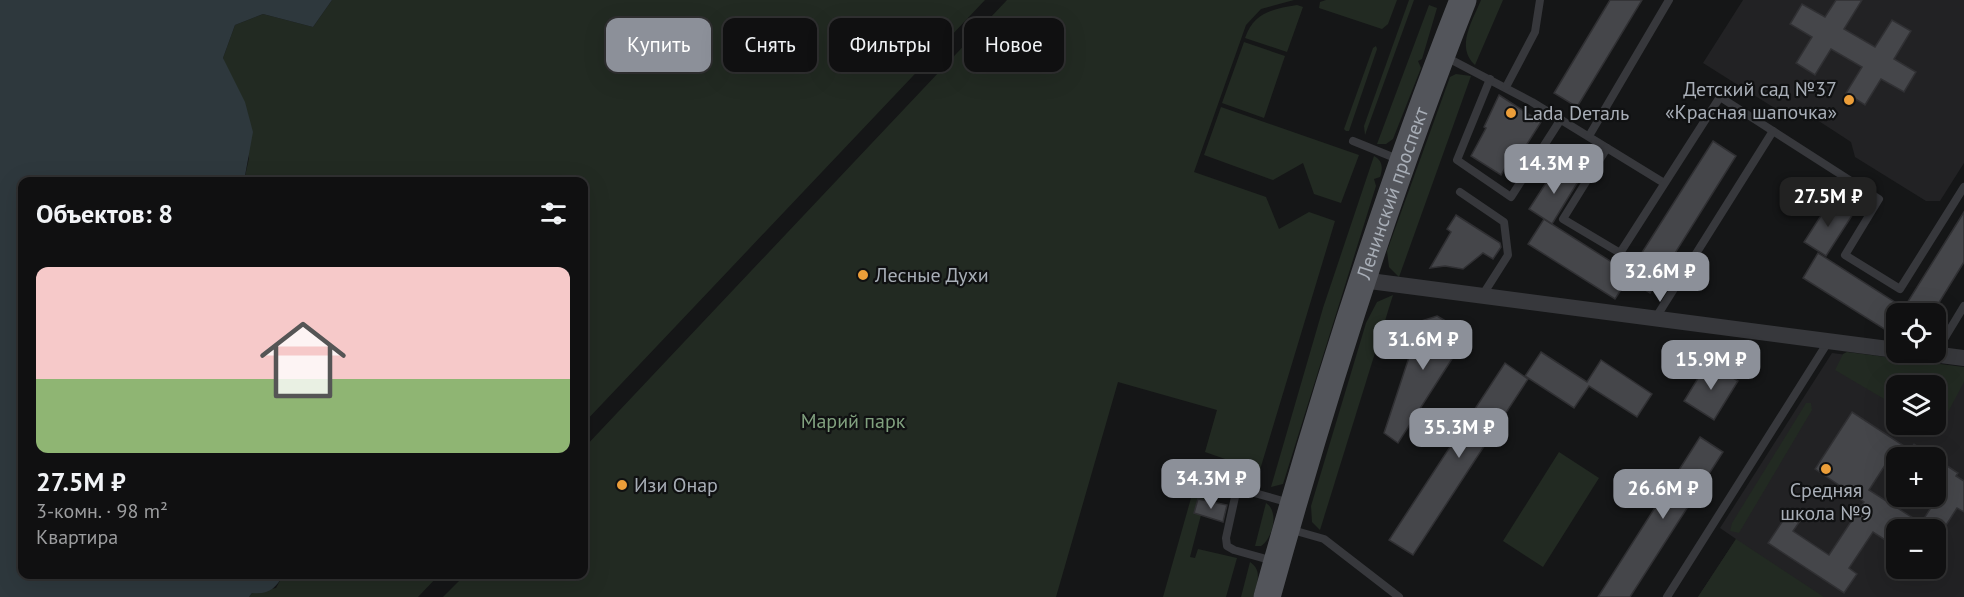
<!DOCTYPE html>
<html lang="ru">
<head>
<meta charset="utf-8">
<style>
	:root { --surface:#101011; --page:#19191a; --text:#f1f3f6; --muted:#9c9d9f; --line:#303031; --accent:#8c9099 }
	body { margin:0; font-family:"PT Sans",sans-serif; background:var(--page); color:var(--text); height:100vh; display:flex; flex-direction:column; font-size:22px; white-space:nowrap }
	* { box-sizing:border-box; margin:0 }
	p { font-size:20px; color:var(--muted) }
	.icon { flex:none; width:33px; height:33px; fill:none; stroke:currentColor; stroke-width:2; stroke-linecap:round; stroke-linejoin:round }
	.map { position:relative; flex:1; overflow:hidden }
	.details { position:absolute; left:18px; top:177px; width:570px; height:402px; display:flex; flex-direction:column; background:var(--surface); border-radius:12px; box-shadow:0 6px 24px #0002,0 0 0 2px var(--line) }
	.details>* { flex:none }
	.banner { position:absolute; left:606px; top:18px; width:570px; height:54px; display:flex; gap:12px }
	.buttons { position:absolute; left:1886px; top:303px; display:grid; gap:12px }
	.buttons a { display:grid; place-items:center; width:60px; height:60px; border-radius:12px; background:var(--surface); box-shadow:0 6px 24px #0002,0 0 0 2px var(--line); font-size:30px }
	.price { position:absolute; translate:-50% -51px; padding:0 14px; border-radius:12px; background:var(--accent); color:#fff; font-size:20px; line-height:39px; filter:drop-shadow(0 2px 3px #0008) }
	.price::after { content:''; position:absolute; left:50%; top:36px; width:18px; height:14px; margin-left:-9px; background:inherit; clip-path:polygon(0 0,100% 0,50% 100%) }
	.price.selected { background:#222; color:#fff }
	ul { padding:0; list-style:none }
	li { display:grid; align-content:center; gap:12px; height:318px; padding:0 18px }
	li+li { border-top:2px solid var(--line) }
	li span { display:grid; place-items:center; height:186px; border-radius:12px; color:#555 }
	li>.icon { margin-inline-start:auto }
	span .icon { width:108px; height:108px; fill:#fffc; stroke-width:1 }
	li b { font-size:26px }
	h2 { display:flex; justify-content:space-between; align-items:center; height:72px; padding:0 18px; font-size:26px }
	.tag { padding:0 21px; border-radius:12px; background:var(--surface); box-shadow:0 6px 24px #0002,0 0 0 2px var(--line); font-size:21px; line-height:54px }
	.tag.selected { background:var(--accent); color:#fff }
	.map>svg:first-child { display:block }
	.built { fill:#222224; fill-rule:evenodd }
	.green { fill:#222a22 }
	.water { fill:#2e383d }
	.building { fill:#45464a; stroke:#303033; stroke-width:1.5 }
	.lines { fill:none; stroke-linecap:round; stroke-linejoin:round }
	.lane { stroke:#37383c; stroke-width:8 }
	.street { stroke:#37383c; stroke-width:16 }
	.primary { stroke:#53555b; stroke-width:27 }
	.poi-dot { fill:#ec9e39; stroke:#101112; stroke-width:2 }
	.labels { text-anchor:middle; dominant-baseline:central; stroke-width:4.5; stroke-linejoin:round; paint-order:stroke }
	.poi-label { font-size:20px; fill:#a8aeb7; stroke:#101112; text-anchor:start }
	.street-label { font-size:20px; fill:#a8aeb7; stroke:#101112 }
	.park-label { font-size:20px; fill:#81a17f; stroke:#101112 }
</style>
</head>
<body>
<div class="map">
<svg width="1964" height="597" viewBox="0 0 1964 597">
	<rect width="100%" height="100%" fill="#151617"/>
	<g class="built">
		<path d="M1743 0H1964V163L1940 201H1926L1855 157 1851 142 1808 114 1792 119 1703 63Z"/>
		<path d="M1832 353 1964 370V597H1698L1736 539 1720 528ZM1896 386H1935V424H1896ZM1896 458H1935V496H1896ZM1896 530H1935V568H1896Z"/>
	</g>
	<g class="green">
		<path d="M332 0H985L584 423V182L244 181 249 158 223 58 235 25 263 14 313 27Z"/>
		<path d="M1007 0H1294L1261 9 1246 25 1194 172 1266 197 1279 229 1309 212 1335 221 1256 483 1221 473 1225 459 1205 452 1217 410 1118 382 1056 597H443L465 575 584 574V448Z"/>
		<path d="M1326 0H1397L1388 24 1382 29 1319 8 1320 2Z"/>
		<path d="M1409 0H1414L1365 135 1364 126Z"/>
		<path d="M1481 0H1503L1475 65C1455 47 1473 20 1481 0Z"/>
		<path d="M1297 5 1303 7 1287 52 1245 38C1254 12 1273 9 1297 5Z"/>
		<path d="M1429 5 1437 8 1422 59 1418 61 1421 68 1393 139 1386 144H1377Z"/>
		<path d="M1244 42 1285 56 1264 118 1222 103Z"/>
		<path d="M1376 46 1377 49 1349 131H1346L1344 129 1373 48Z"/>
		<path d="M1456 74 1471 76 1399 277 1389 267 1387 251 1450 77Z"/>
		<path d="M1221 107 1359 155 1341 203 1314 194 1303 163 1273 180 1204 155Z"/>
		<path d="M1374 156C1383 161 1383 168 1380 177L1374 179 1376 186 1283 484 1271 487 1323 308Z"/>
		<path d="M1393 295 1320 530 1312 522 1311 506 1366 323 1377 302Z"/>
		<path d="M1847 352 1964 367V382L1940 427 1927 425 1935 424V386H1896V406L1835 370 1843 354Z"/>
		<path d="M1806 403H1811L1812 410 1739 533 1730 531 1732 523Z"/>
		<path d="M1559 452 1599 478 1543 567 1503 541Z"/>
		<path d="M1195 484 1207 490 1204 501 1194 513 1201 515 1190 557 1195 558 1198 549 1237 558 1226 597H1163Z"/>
		<path d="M1266 503C1280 512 1272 539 1261 546H1255Z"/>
		<path d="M1736 539 1824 597H1698Z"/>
		<path d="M1250 562C1263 571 1257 583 1253 597H1241Z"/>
		<path d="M283 575H439L418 597H249L252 593 276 588Z"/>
	</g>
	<path class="water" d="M0 0H332L313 27 263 14 235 25 223 58 245 102 253 132 244 181 22 182V574L283 575C276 588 269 595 252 593L249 597H0Z"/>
	<g class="building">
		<path d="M1610 0H1642L1577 107 1554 93Z"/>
		<path d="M1836 0H1862L1844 29 1875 47 1892 20 1911 31 1894 59 1916 72 1904 92 1881 79 1865 105 1846 93 1862 67 1831 49 1815 75 1796 63 1812 37 1790 24 1802 4 1825 17Z"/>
		<path d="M1499 95 1541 122 1527 144 1534 149 1517 176 1505 168 1501 175 1471 156 1486 128 1484 127Z"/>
		<path d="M1713 141 1736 156 1650 293 1628 279 1615 299 1528 244 1544 219 1629 273Z"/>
		<path d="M1557 166 1579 180 1552 224 1529 209Z"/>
		<path d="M1831 200 1853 214 1826 256 1804 242Z"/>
		<path d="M1964 212V262L1932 314H1896V322L1889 332 1803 278 1818 253 1904 308Z"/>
		<path d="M1456 215 1500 243 1501 247 1493 259 1483 253 1463 269 1445 266 1430 268 1451 232 1447 229Z"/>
		<path d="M1437 316 1468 334 1398 443 1384 433 1421 321Z"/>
		<path d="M1541 352 1587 382 1601 360 1652 394 1637 417 1589 386 1574 408 1525 376Z"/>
		<path d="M1708 362 1738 381 1714 420 1684 401Z"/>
		<path d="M1505 363 1528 379 1413 555 1389 540Z"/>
		<path d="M1852 412 1910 450 1914 444 1934 458H1896V463L1889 459 1869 490 1921 523 1941 492 1935 488V458L1958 473 1956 476 1964 481V512L1957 508 1943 530H1896V547L1873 532 1849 568 1857 574 1844 593 1768 543 1788 513 1800 521 1793 531 1829 555 1864 502 1815 469Z"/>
		<path d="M1700 437 1723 452 1630 597H1598Z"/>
		<path d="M1198 499 1227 505 1223 522 1194 513Z"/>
	</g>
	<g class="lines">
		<g class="lane">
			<path d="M1444 56 1532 102 1664 183"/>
			<path d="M1490 79 1457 160 1511 197 1561 119"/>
			<path d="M1506 87 1535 32 1540 0"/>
			<path d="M1589 136 1669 0"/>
			<path d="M1353 141 1400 160"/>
			<path d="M1607 148 1563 219 1620 253 1720 97 1879 199 1845 255 1900 289 1964 187"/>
			<path d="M1460 192 1504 222 1508 255 1482 296"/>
			<path d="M1655 319 1773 131"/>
			<path d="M1935 354 1964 306"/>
			<path d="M1197 477 1290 503"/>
			<path d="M1237 488 1226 538 1227 546 1234 550 1273 561"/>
			<path d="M1289 529 1324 539 1399 597"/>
			<path d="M1667 597 1828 342"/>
		</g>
		<g class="street">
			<path d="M1362 280 1896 350"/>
			<path d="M1917 352 1964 358"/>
		</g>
		<path class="primary" id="s1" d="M1267 597C1323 395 1386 195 1463 0"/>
	</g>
	<g class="poi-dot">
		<circle cx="1849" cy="100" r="6"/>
		<circle cx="1511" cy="113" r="6"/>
		<circle cx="863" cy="275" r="6"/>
		<circle cx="1826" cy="469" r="6"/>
		<circle cx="622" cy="485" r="6"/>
	</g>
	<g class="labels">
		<g class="poi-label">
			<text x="1837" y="89" text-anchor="end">Детский сад №37<tspan x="1837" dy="23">«Красная шапочка»</tspan></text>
			<text x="1523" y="113">Lada Dеталь</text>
			<text x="875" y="275">Лесные Духи</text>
			<text x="634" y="485">Изи Онар</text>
			<text x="1826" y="490" text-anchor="middle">Средняя<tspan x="1826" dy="23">школа №9</tspan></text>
		</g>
		<g class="street-label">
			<text stroke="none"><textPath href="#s1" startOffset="423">Ленинский проспект</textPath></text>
		</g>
		<g class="park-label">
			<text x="853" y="421">Марий парк</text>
		</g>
	</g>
</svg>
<div class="buttons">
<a><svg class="icon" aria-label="locate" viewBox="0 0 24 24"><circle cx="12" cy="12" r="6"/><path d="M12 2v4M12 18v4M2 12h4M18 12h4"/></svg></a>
<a><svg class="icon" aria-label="layers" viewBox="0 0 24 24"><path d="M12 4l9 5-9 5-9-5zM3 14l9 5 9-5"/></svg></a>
<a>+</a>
<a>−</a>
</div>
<b class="price" style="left:1554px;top:195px">14.3M ₽</b>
<b class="price selected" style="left:1828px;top:228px">27.5M ₽</b>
<b class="price" style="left:1660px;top:303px">32.6M ₽</b>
<b class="price" style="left:1423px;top:371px">31.6M ₽</b>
<b class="price" style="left:1711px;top:391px">15.9M ₽</b>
<b class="price" style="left:1459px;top:459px">35.3M ₽</b>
<b class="price" style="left:1211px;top:510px">34.3M ₽</b>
<b class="price" style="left:1663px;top:520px">26.6M ₽</b>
<div class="banner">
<a class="tag selected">Купить</a>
<a class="tag">Снять</a>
<a class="tag">Фильтры</a>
<a class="tag">Новое</a>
</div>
<section class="details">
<h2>Объектов: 8<svg class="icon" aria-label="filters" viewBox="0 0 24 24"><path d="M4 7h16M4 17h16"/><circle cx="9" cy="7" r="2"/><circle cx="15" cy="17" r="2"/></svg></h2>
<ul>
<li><span style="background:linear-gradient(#f6c9c9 60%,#8fb573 0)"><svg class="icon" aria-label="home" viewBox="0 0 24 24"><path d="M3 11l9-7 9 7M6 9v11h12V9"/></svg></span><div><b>27.5M ₽</b><p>3-комн. · 98 m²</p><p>Квартира</p></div></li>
</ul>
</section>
</div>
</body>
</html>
